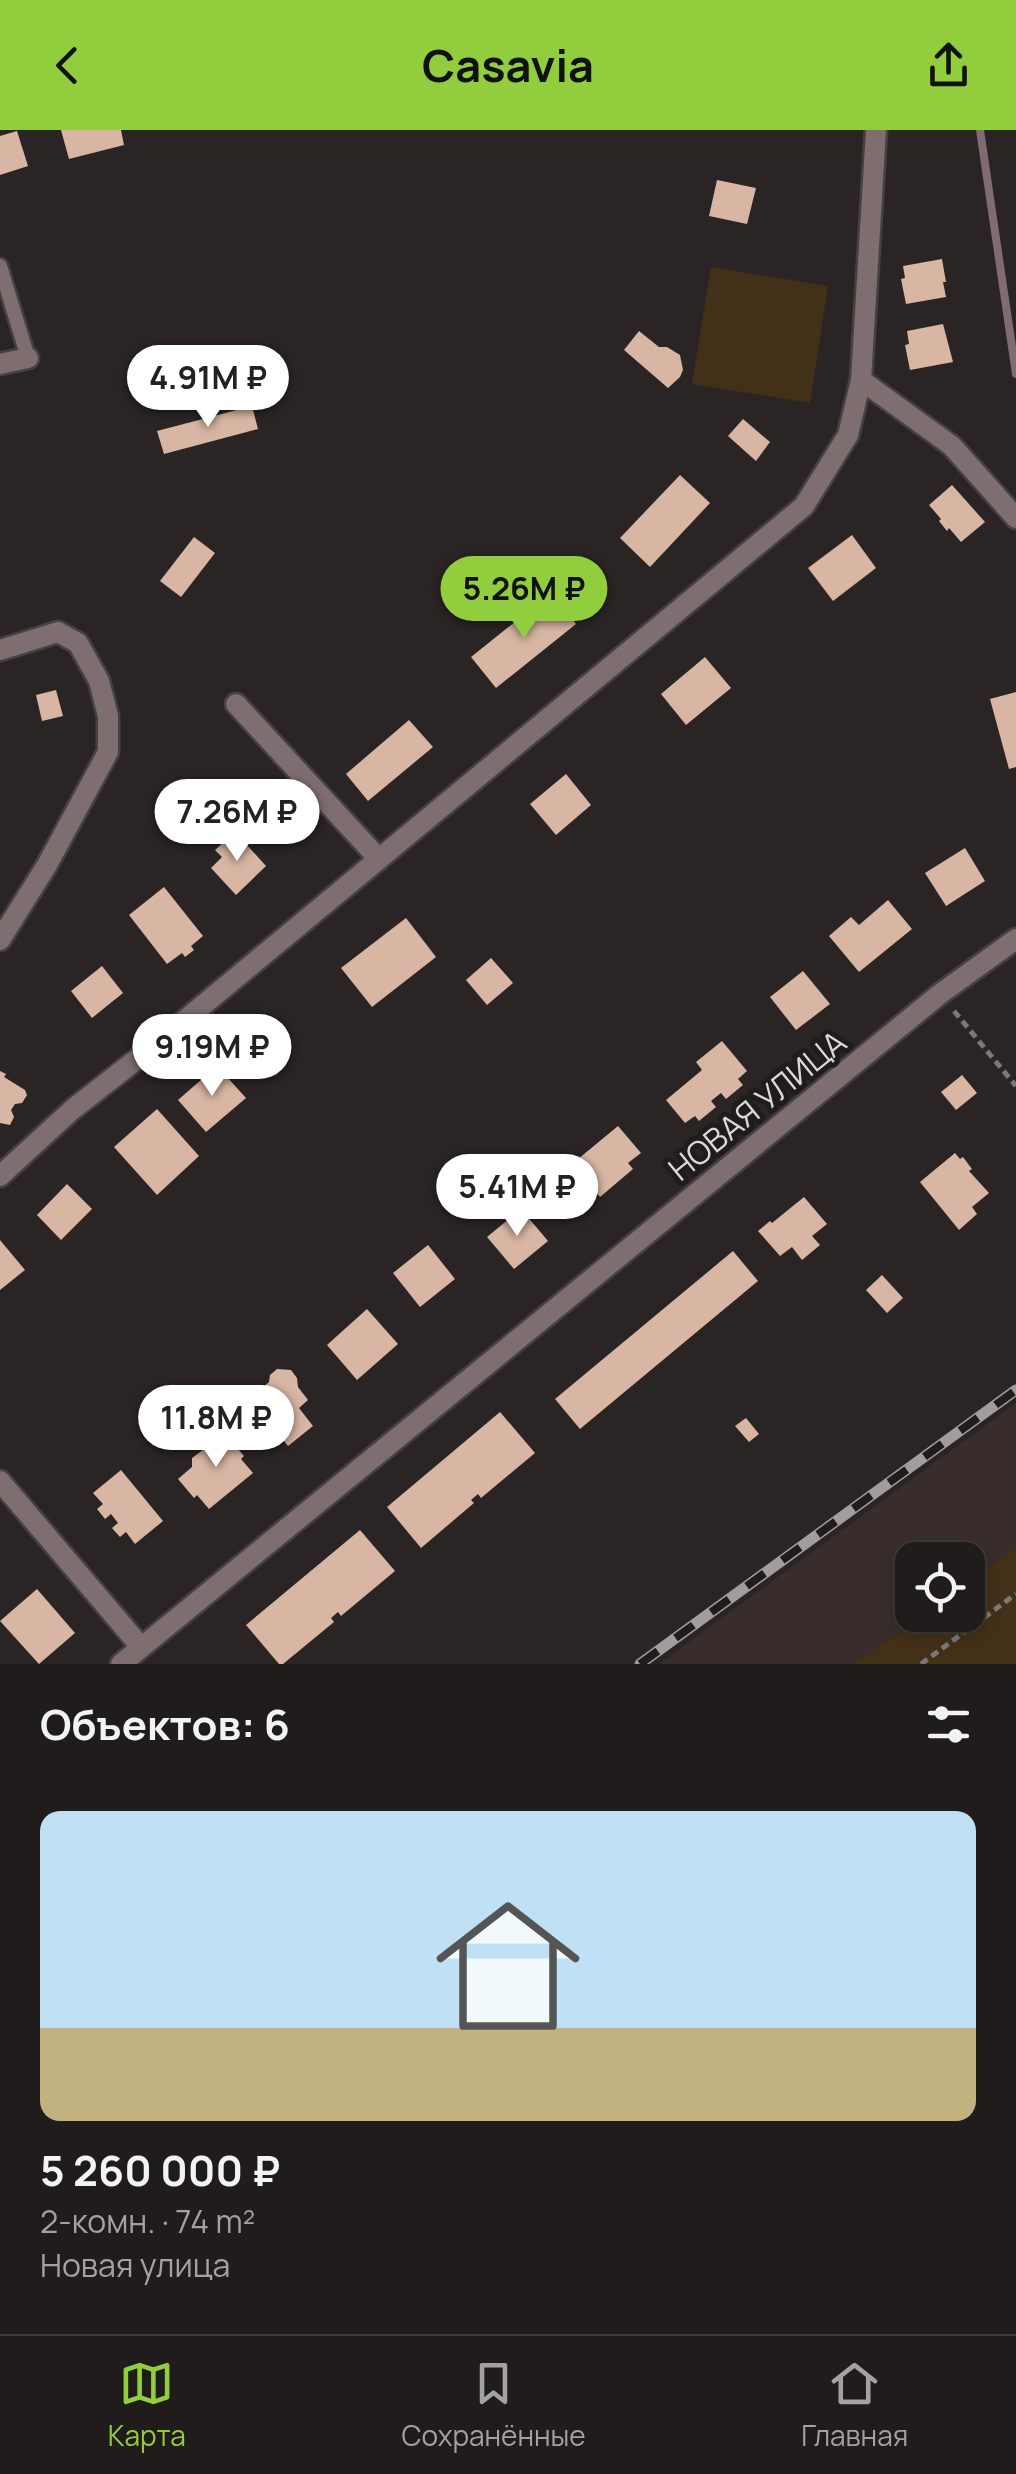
<!DOCTYPE html>
<html lang="ru">
<head>
<meta charset="utf-8">
<style>
	:root { --surface:#201c1b; --page:#2d2928; --text:#f1f3f6; --muted:#a2a1a3; --line:#3d3a3a; --accent:#92cd3e }
	body { margin:0; font-family:Manrope,sans-serif; background:var(--page); color:var(--text); height:100vh; display:flex; flex-direction:column; font-size:38px; white-space:nowrap }
	* { box-sizing:border-box; margin:0 }
	p { font-size:32px; color:var(--muted) }
	.icon { flex:none; width:55px; height:55px; fill:none; stroke:currentColor; stroke-width:2; stroke-linecap:round; stroke-linejoin:round }
	.map { position:relative; height:1534px; overflow:hidden }
	.drawer { display:flex; flex-direction:column; background:var(--surface); flex:1 }
	.drawer>* { flex:none }
	.buttons { position:absolute; left:895px; top:1412px; display:grid; gap:20px }
	.buttons a { display:grid; place-items:center; width:90px; height:90px; border-radius:20px; background:var(--surface); box-shadow:0 5px 15px #0003,0 0 0 2px var(--line); font-size:50px }
	.price { position:absolute; translate:-50% -85px; padding:0 22px; border-radius:35px; background:#fff; color:#222; font-size:32px; line-height:65px; filter:drop-shadow(0 2px 5px #0008) }
	.price::after { content:''; position:absolute; left:50%; top:60px; width:30px; height:22px; margin-left:-15px; background:inherit; clip-path:polygon(0 0,100% 0,50% 100%) }
	.price.active { background:var(--accent); color:#111 }
	ul { padding:0; list-style:none }
	li { display:grid; align-content:center; gap:20px; height:530px; padding:0 40px }
	li+li { border-top:2px solid var(--line) }
	li span { display:grid; place-items:center; height:310px; border-radius:20px; color:#555 }
	li>.icon { margin-inline-start:auto }
	span .icon { width:180px; height:180px; fill:#fffc; stroke-width:1 }
	li b { font-size:42px }
	h2 { display:flex; justify-content:space-between; align-items:center; height:120px; padding:0 40px; font-size:42px }
	header { display:flex; justify-content:space-between; align-items:center; height:130px; padding:0 40px; background:var(--accent); color:#111; font-size:45px; font-weight:700 }
	.dock { display:flex; justify-content:space-around; align-items:center; height:140px; border-top:2px solid var(--line); background:var(--surface); font-size:28px; color:var(--muted) }
	.dock a { display:grid; justify-items:center; gap:5px }
	.dock .active { color:var(--accent) }
	.map>svg:first-child { display:block }
	.built { fill:#382d2a }
	.green { fill:#433018 }
	.lines { fill:none; stroke-linecap:round; stroke-linejoin:round }
	.stream { stroke:#806a73; stroke-width:8 }
	.building { fill:#d8b6a3 }
	.service-casing { stroke:#464141; stroke-width:19 }
	.minor-casing { stroke:#464141; stroke-width:25 }
	.path { stroke:#7c7878; stroke-width:5; stroke-dasharray:8 5; stroke-linecap:butt }
	.service { stroke:#7f6e6f; stroke-width:14 }
	.minor { stroke:#7f6e6f; stroke-width:20 }
	.rail-casing { stroke:#a09d9c; stroke-width:11 }
	.rail { stroke:#201c1b; stroke-width:8; stroke-dasharray:22; stroke-linecap:butt }
	.labels { text-anchor:middle; dominant-baseline:central; stroke-width:10; stroke-linejoin:round; paint-order:stroke }
	.street-label { font-size:32px; fill:#dad7d7; stroke:#201c1b }
</style>
</head>
<body>
<header><svg class="icon" aria-label="back" viewBox="0 0 24 24"><path d="M15 5l-7 7 7 7"/></svg>Casavia<svg class="icon" aria-label="share" viewBox="0 0 24 24"><path d="M12 15V3M7 8l5-5 5 5M5 13v7h14v-7"/></svg></header>
<div class="map">
<svg width="1016" height="1534" viewBox="0 0 1016 1534">
	<rect width="100%" height="100%" fill="#2a2524"/>
	<path class="built" d="M1016 1273V1418L968 1453V1430H912V1485H923L855 1534H659Z"/>
	<g class="green">
		<path d="M711 137 828 156 810 273 692 254Z"/>
		<path d="M1016 1418V1534H855L923 1485H968V1453Z"/>
	</g>
	<g class="lines">
		<path class="stream" d="M980 0 1016 244"/>
	</g>
	<g class="building">
		<path d="M61 0H121L124 15 69 29Z"/>
		<path d="M17 1 28 36 0 45V6Z"/>
		<path d="M717 50 756 58 747 94 709 86Z"/>
		<path d="M942 129 946 152H943L946 167 906 174 901 149 905 148 903 136Z"/>
		<path d="M943 194 953 232 910 240 905 215 909 214 907 201Z"/>
		<path d="M639 201 659 217H667L680 225 683 240 680 247 668 258 624 220Z"/>
		<path d="M252 276 258 299 164 324 157 301Z"/>
		<path d="M743 289 770 312 756 331 728 306Z"/>
		<path d="M680 345 710 373 650 437 620 408Z"/>
		<path d="M952 355 985 392 961 412 949 398 947 401 939 391 941 389 929 375Z"/>
		<path d="M852 405 876 438 833 471 808 438Z"/>
		<path d="M194 407 215 423 181 467 160 451Z"/>
		<path d="M551 463 576 494 496 558 471 527Z"/>
		<path d="M705 527 731 558 686 595 661 564Z"/>
		<path d="M56 560 63 586 42 591 36 565Z"/>
		<path d="M1016 562V637L1009 639 990 569Z"/>
		<path d="M409 590 433 617 368 671 346 644Z"/>
		<path d="M566 644 591 675 556 705 530 674Z"/>
		<path d="M288 652 294 659 298 655 307 665 303 668 313 680 288 702 263 675Z"/>
		<path d="M235 702 266 736 236 765 211 738 222 727 215 720Z"/>
		<path d="M965 718 985 751 946 776 925 743Z"/>
		<path d="M164 757 203 806 191 816 194 820 185 827 182 823 167 834 129 785Z"/>
		<path d="M888 770 912 799 859 842 829 806 851 787 859 795Z"/>
		<path d="M406 788 436 827 372 877 341 838Z"/>
		<path d="M491 828 513 853 487 875 466 850Z"/>
		<path d="M102 836 123 863 92 888 71 861Z"/>
		<path d="M803 841 830 874 796 900 770 867Z"/>
		<path d="M722 911 747 941 738 949 743 955 726 969 721 963 711 971 716 977 699 991 695 986 685 993 666 970 702 940 696 932Z"/>
		<path d="M217 936 246 968 206 1002 178 970Z"/>
		<path d="M0 941 6 944 4 947 25 960 27 965 22 973 15 974 11 980 14 987 10 995 0 993Z"/>
		<path d="M962 945 977 963 956 980 941 962Z"/>
		<path d="M157 979 199 1026 157 1065 114 1017Z"/>
		<path d="M618 996 641 1023 628 1033 633 1039 600 1067 572 1034Z"/>
		<path d="M955 1023 960 1029 963 1027 972 1039 969 1041 989 1063 972 1077 977 1084 959 1100 920 1052Z"/>
		<path d="M67 1054 92 1079 61 1110 37 1085Z"/>
		<path d="M804 1067 827 1094 812 1106 820 1115 802 1130 792 1117 780 1126 758 1101 770 1091 772 1093Z"/>
		<path d="M521 1079 548 1111 514 1139 487 1107Z"/>
		<path d="M0 1110 25 1140 0 1160Z"/>
		<path d="M428 1115 455 1149 420 1177 393 1143Z"/>
		<path d="M733 1121 758 1151 580 1299 555 1269Z"/>
		<path d="M882 1145 903 1168 887 1183 866 1160Z"/>
		<path d="M367 1179 398 1214 357 1250 327 1215Z"/>
		<path d="M277 1239 291 1240 297 1248 298 1257 308 1270 299 1278 313 1296 288 1316 273 1298 264 1305 254 1292 245 1290 239 1282 240 1269 248 1262 255 1264 269 1252 270 1245Z"/>
		<path d="M500 1282 535 1323 481 1368 478 1364 471 1370 474 1373 421 1418 387 1377Z"/>
		<path d="M746 1288 759 1304 749 1312 735 1296Z"/>
		<path d="M220 1298 244 1326 241 1329 253 1343 209 1379 197 1365 194 1368 178 1349 192 1337V1328L207 1317V1309Z"/>
		<path d="M121 1340 163 1391 135 1414 126 1402 120 1407 112 1398 118 1393 111 1384 105 1389 97 1379 103 1374 93 1363Z"/>
		<path d="M360 1400 395 1441 341 1486 338 1482 331 1488 334 1492 283 1534H279L246 1495Z"/>
		<path d="M37 1459 75 1503 39 1534 0 1491Z"/>
	</g>
	<g class="lines">
		<g class="service-casing">
			<path id="service" d="M0 136 28 228"/>
		</g>
		<g class="minor-casing">
			<g id="minor">
				<path d="M0 234 28 228"/>
				<path d="M861 250 952 316 1016 388"/>
				<path d="M0 520 58 502 78 513 99 551 108 586V622L47 735 0 810"/>
				<path d="M236 574 379 729"/>
				<path d="M0 1046 73 979 155 915 804 376 848 305 861 250 876 0"/>
				<path d="M0 1351 141 1517"/>
				<path d="M121 1534 940 864 1016 809"/>
			</g>
		</g>
		<g class="path">
			<path d="M954 881 1016 956"/>
			<path d="M921 1534 1016 1464"/>
		</g>
		<use href="#service" class="service"/>
		<use href="#minor" class="minor"/>
		<g class="rail-casing">
			<path id="rail" d="M640 1534 1016 1260"/>
		</g>
		<use href="#rail" class="rail"/>
	</g>
	<g class="labels">
		<g class="street-label">
			<text transform="translate(757 975) rotate(-39)">НОВАЯ УЛИЦА</text>
		</g>
	</g>
</svg>
<div class="buttons">
<a><svg class="icon" aria-label="locate" viewBox="0 0 24 24"><circle cx="12" cy="12" r="6"/><path d="M12 2v4M12 18v4M2 12h4M18 12h4"/></svg></a>
</div>
<b class="price" style="left:208px;top:300px">4.91M ₽</b>
<b class="price active" style="left:524px;top:511px">5.26M ₽</b>
<b class="price" style="left:237px;top:734px">7.26M ₽</b>
<b class="price" style="left:212px;top:969px">9.19M ₽</b>
<b class="price" style="left:517px;top:1109px">5.41M ₽</b>
<b class="price" style="left:216px;top:1340px">11.8M ₽</b>
</div>
<section class="drawer">
<h2>Объектов: 6<svg class="icon" aria-label="filters" viewBox="0 0 24 24"><path d="M4 7h16M4 17h16"/><circle cx="9" cy="7" r="2"/><circle cx="15" cy="17" r="2"/></svg></h2>
<ul>
<li><span style="background:linear-gradient(#bfe0f5 70%,#c2b280 0)"><svg class="icon" aria-label="home" viewBox="0 0 24 24"><path d="M3 11l9-7 9 7M6 9v11h12V9"/></svg></span><div><b>5 260 000 ₽</b><p>2-комн. · 74 m²</p><p>Новая улица</p></div></li>
</ul>
</section>
<nav class="dock">
<a class="active"><svg class="icon" aria-label="map" viewBox="0 0 24 24"><path d="M3 6l6-2 6 2 6-2v14l-6 2-6-2-6 2zM9 4v14M15 6v14"/></svg>Карта</a>
<a><svg class="icon" aria-label="saved" viewBox="0 0 24 24"><path d="M7 4h10v16l-5-4-5 4z"/></svg>Сохранённые</a>
<a><svg class="icon" aria-label="home" viewBox="0 0 24 24"><path d="M3 11l9-7 9 7M6 9v11h12V9"/></svg>Главная</a>
</nav>
</body>
</html>
